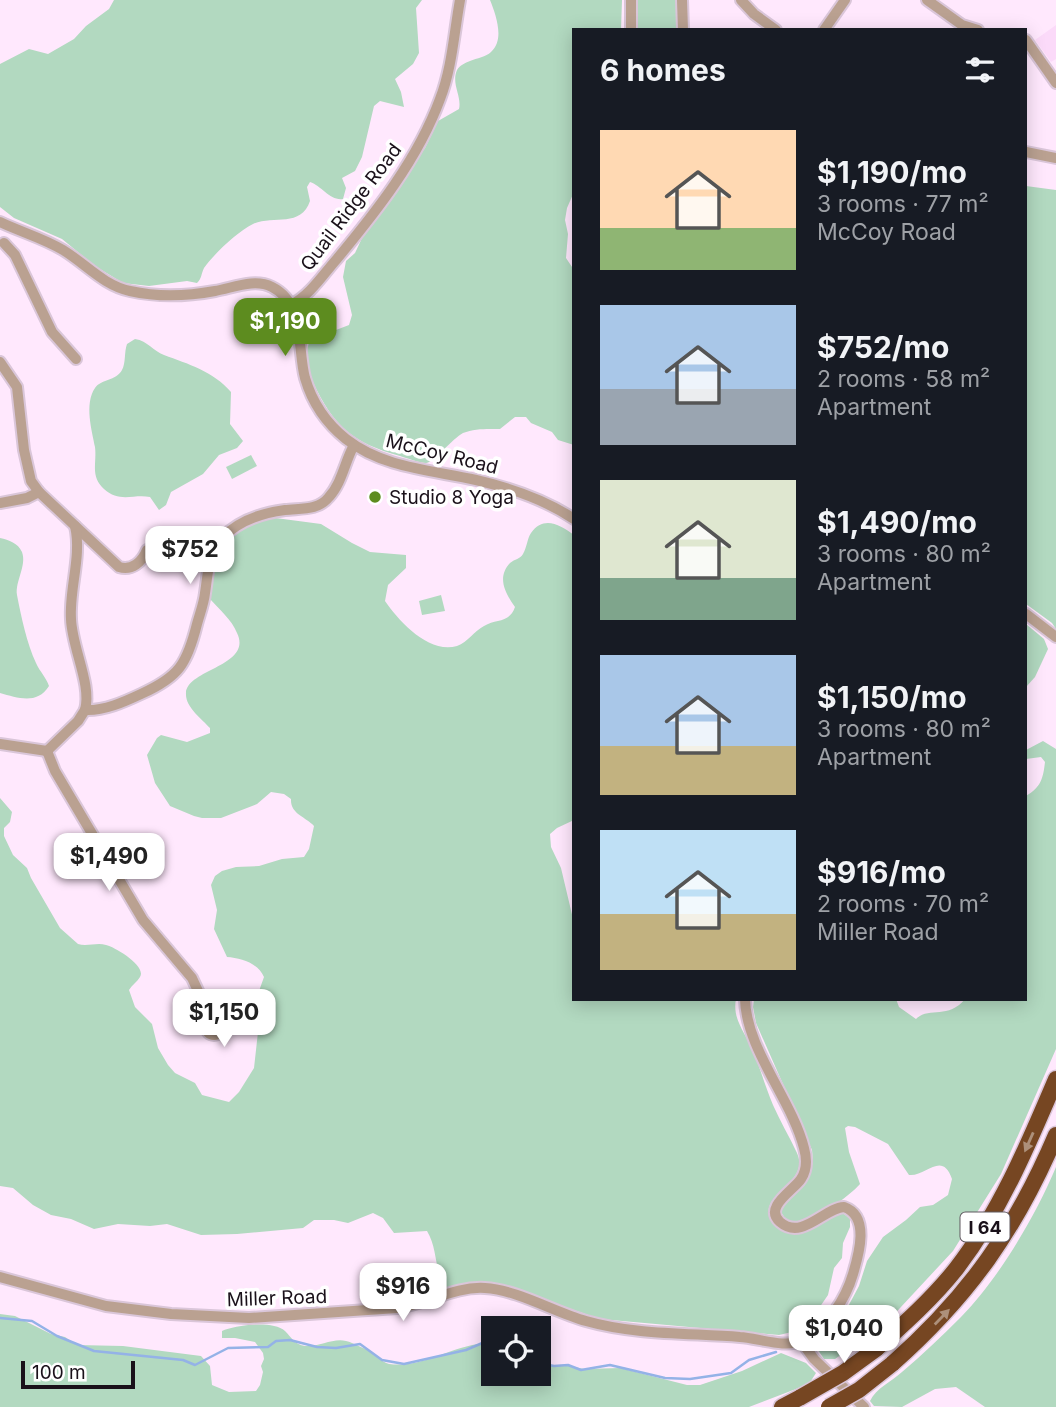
<!DOCTYPE html>
<html lang="en">
<head>
<meta charset="utf-8">
<style>
	:root { --surface:#171b24; --page:#242831; --text:#f1f3f6; --muted:#9ea1a6; --accent:#5d8c1f }
	body { margin:0; font-family:Inter,sans-serif; background:var(--page); color:var(--text); height:100vh; display:flex; flex-direction:column; font-size:26px; white-space:nowrap }
	* { box-sizing:border-box; margin:0 }
	p { font-size:23px; color:var(--muted) }
	.icon { flex:none; width:38px; height:38px; fill:none; stroke:currentColor; stroke-width:2; stroke-linecap:round; stroke-linejoin:round }
	.map { position:relative; flex:1; overflow:hidden }
	.sheet { position:absolute; left:572px; top:28px; width:455px; height:973px; display:flex; flex-direction:column; background:var(--surface); border-radius:0px; box-shadow:0 4px 18px #0003 }
	.sheet>* { flex:none }
	.controls { position:absolute; left:481px; top:1316px; display:grid; gap:14px }
	.controls a { display:grid; place-items:center; width:70px; height:70px; border-radius:0px; background:var(--surface); box-shadow:0 4px 18px #0003; font-size:35px }
	.scale { position:absolute; left:21px; bottom:18px; width:114px; box-sizing:border-box; padding-left:7px; border:4px solid #1a111a; border-top:0; font-size:19px; line-height:24px; white-space:nowrap; color:#1a111a; -webkit-text-stroke:5px #fff; paint-order:stroke }
	.price { position:absolute; translate:-50% -60px; padding:0 16px; border-radius:14px; background:#fff; color:#222; font-size:23px; line-height:46px; filter:drop-shadow(0 2px 4px #0008) }
	.price::after { content:''; position:absolute; left:50%; top:42px; width:21px; height:16px; margin-left:-10px; background:inherit; clip-path:polygon(0 0,100% 0,50% 100%) }
	.price.current { background:var(--accent); color:#fff }
	ul { padding:0; list-style:none }
	li { display:flex; align-items:center; gap:21px; height:175px; padding:0 28px }
	li span { display:grid; place-items:center; flex:none; width:196px; height:140px; border-radius:0px; color:#555 }
	li>.icon { margin-inline-start:auto }
	span .icon { width:84px; height:84px; fill:#fffc; stroke-width:1 }
	li b { font-size:30px }
	h2 { display:flex; justify-content:space-between; align-items:center; height:84px; padding:0 28px; font-size:30px }
	.map>svg:first-child { display:block }
	.built { fill:#fbdaf9 }
	.green { fill:#b2d9c0 }
	.lines { fill:none; stroke-linecap:round; stroke-linejoin:round }
	.stream { stroke:#94b2e7; stroke-width:2.5 }
	.minor-casing { stroke:#dac6d9; stroke-width:14 }
	.highway-casing { stroke:#dac6d9; stroke-width:19 }
	.minor { stroke:#baa191; stroke-width:10 }
	.highway { stroke:#764622; stroke-width:16 }
	.highway-bridge-casing { stroke:#dac6d9; stroke-width:19; stroke-linecap:butt }
	.highway-bridge { stroke:#764622; stroke-width:16 }
	.oneway { fill:#ad907a }
	.poi-dot { fill:#5d8c1f; stroke:#fff; stroke-width:2.5 }
	.labels { text-anchor:middle; dominant-baseline:central; stroke-width:7; stroke-linejoin:round; paint-order:stroke }
	.shield { fill:#fff; stroke:#5f585f; stroke-width:2 }
	.shield-label { font-size:18px; font-weight:bold; fill:#1a111a }
	.street-label { font-size:19px; fill:#1a111a; stroke:#fff }
	.poi-label { font-size:19px; fill:#1a111a; stroke:#fff; text-anchor:start }
</style>
</head>
<body>
<div class="map">
<svg width="1056" height="1407" viewBox="0 0 1056 1407">
	<rect width="100%" height="100%" fill="#ffe8fd"/>
	<path class="built" d="M1056 25V59L1051 62 1035 40Z"/>
	<g class="green">
		<path d="M114 0H422L416 8 419 53 413 64 395 79 401 92 404 107 380 101 374 106 362 157 355 171 342 178 346 188 343 199C330 201 322 186 310 182L307 187 310 201C301 228 273 215 253 224 237 232 214 254 204 268 201 274 202 278 197 283L187 281 149 286 123 283 95 266 62 239 14 218 0 207V64L29 49 48 54 74 39 86 26 109 9Z"/>
		<path d="M490 0H622L621 30H574V192L567 208 565 220 568 234 566 258 574 270V445L558 440 552 432 531 423 526 417H515L500 429C489 429 475 428 463 433 453 438 433 463 426 463 419 463 407 458 400 456 353 443 333 426 313 382 308 369 304 354 310 340L349 325 352 315 343 277 346 261 355 253 363 236 425 148 438 121 459 109C462 96 451 84 457 70 460 65 465 63 470 61 477 58 486 57 491 52 505 40 496 15 490 0Z"/>
		<rect x="636" y="0" width="42" height="30"/>
		<path d="M1026 186 1056 190V629L1052 623 1026 604Z"/>
		<path d="M135 339C148 341 153 351 164 355 188 364 213 371 231 392L230 424 243 441 237 448 219 455 203 474 171 492 166 505 159 510 150 497C133 494 119 503 104 489 90 476 97 463 95 447 92 431 84 404 95 388 101 379 116 381 122 370 126 363 124 352 127 344Z"/>
		<path d="M251 455 257 466 232 479 226 467Z"/>
		<path d="M268 517 321 524 352 543 370 552 406 555V568L388 585 385 601C399 621 428 654 457 646 468 642 474 631 484 626 496 618 509 624 515 607 506 594 496 578 510 563 515 559 520 559 523 554 527 547 527 539 531 533 544 515 560 525 574 535V820L557 828 550 834 551 847 561 868 574 923V999H736C732 1019 745 1032 752 1049 760 1067 765 1086 773 1105 780 1121 789 1136 797 1153 812 1186 749 1196 775 1225 793 1245 821 1223 838 1214L843 1213 850 1219V1227L843 1243 842 1258 834 1268 828 1295 815 1314 803 1326 796 1331 779 1335 600 1319 492 1282 445 1288C434 1270 438 1249 427 1231L394 1233 383 1218 373 1213 348 1223 334 1220H314L303 1228 237 1234 201 1235 167 1224 150 1226 118 1224 94 1229 71 1219 51 1215 33 1205 13 1188 0 1186V798L12 812 10 822 4 828V836L13 855 27 868 31 878 60 928 78 944C87 947 97 942 106 945 115 947 147 966 140 977 137 982 132 985 129 990L135 1007 152 1024 158 1048 168 1065 175 1073 195 1083 202 1095 229 1102 239 1092 254 1068 259 1023 264 1010 259 991 264 977C258 963 241 958 227 957L214 929 217 910 211 885 215 876 222 871 236 867 259 866 282 859 304 857 309 849 314 826C306 817 290 814 291 799L284 794 271 792 257 804 221 818H202L194 816 170 806 155 783 147 755 157 738 161 735 187 742 210 733V728C202 719 185 707 186 693 187 669 253 666 237 633 232 620 219 609 210 599 208 581 219 543 234 533 239 529 261 520 268 517Z"/>
		<path d="M0 538C9 540 18 543 22 552 27 566 15 581 17 595 21 616 27 644 36 663 40 672 46 677 49 686 37 705 18 698 0 693Z"/>
		<path d="M441 595 445 611 422 615 419 601Z"/>
		<path d="M1026 624 1044 639 1048 649 1035 677 1026 687Z"/>
		<path d="M1043 741 1056 749V1049L1001 1174 953 1251 874 1336 852 1347 835 1359H824L816 1347 818 1337 838 1323 844 1314 859 1286 867 1261 883 1237 906 1220 920 1207 933 1205 948 1195 952 1179C942 1150 926 1177 909 1175L888 1144 855 1127 848 1126 845 1128 849 1152 860 1184C849 1197 805 1229 788 1221 785 1219 783 1215 781 1212 786 1186 817 1192 812 1150L756 1023 753 1007 754 999H896L899 1007 916 1019C929 1006 948 1020 965 999H1026V796C1041 787 1043 779 1045 762L1041 757 1026 759V750Z"/>
		<path d="M1056 1167V1407H985L956 1387 935 1389 902 1407 874 1406 870 1401C876 1388 891 1382 902 1372 922 1355 942 1336 961 1317 999 1278 1035 1217 1056 1167Z"/>
		<path d="M0 1314 15 1316 51 1334 65 1337 77 1345 123 1346 201 1356 210 1366 212 1385 229 1392 256 1391 260 1385 263 1372 261 1366 264 1359 263 1353 255 1342 235 1338H222V1331C235 1325 273 1320 285 1331 291 1337 295 1345 305 1346 322 1347 336 1335 352 1343 358 1346 366 1349 372 1352 378 1356 381 1362 389 1364 425 1369 458 1341 493 1343L494 1374H539V1365H565L584 1369 620 1368 687 1385H700L742 1371 781 1353 806 1363 816 1373 809 1384 749 1407H0Z"/>
	</g>
	<g class="lines">
		<g class="stream">
			<path d="M0 1318 32 1321 57 1336 94 1351 183 1360 195 1365 228 1348 268 1347 276 1341 290 1340 317 1347 336 1348 360 1344 382 1360 404 1364 466 1350 494 1338"/>
			<path d="M539 1363 554 1366 568 1365 581 1370 610 1365 665 1378 690 1379 731 1373 749 1360 776 1352"/>
		</g>
		<g class="minor-casing">
			<g id="minor">
				<path d="M682 0 683 30"/>
				<path d="M741 0 754 14 776 30"/>
				<path d="M927 0 962 25 978 30"/>
				<path d="M631 30V0"/>
				<path d="M824 30 845 0"/>
				<path d="M1026 40 1056 83"/>
				<path d="M1026 152 1056 158"/>
				<path d="M0 222C21 232 43 238 63 250 86 264 103 285 130 291 157 297 188 296 215 291 233 288 254 278 272 287 305 303 297 348 305 378 312 402 326 423 346 439 383 468 431 470 476 480 511 488 544 499 574 519"/>
				<path d="M4 243 15 255 52 332 76 359"/>
				<path d="M291 305C310 295 322 276 336 260 376 212 418 159 440 99 452 68 454 33 460 0"/>
				<path d="M0 362 17 387 24 450 31 481 39 492 119 567C132 571 142 562 147 550"/>
				<path d="M0 503 27 498 39 492"/>
				<path d="M75 526C82 556 69 589 71 619 72 648 92 685 85 710"/>
				<path d="M1026 614 1056 637"/>
				<path d="M0 744 47 751"/>
				<path d="M47 751 78 721 85 710C104 711 124 702 141 694 179 677 187 664 197 624 200 613 204 603 205 593 208 574 208 553 222 538 238 521 262 513 285 510 300 508 318 511 329 497 342 483 345 461 354 445"/>
				<path d="M47 751 55 771 143 920 192 978 211 1019"/>
				<circle cx="214" cy="1027" r="8"/>
				<path d="M0 1277 106 1306 171 1314 249 1318 397 1308C427 1304 455 1286 485 1288 518 1290 554 1312 586 1321 635 1335 689 1333 740 1337 758 1338 786 1349 803 1340 827 1329 846 1298 853 1274 859 1254 870 1216 844 1207 824 1208 802 1241 780 1222 763 1207 794 1190 801 1179 807 1170 807 1159 804 1148 792 1100 746 1049 745 999"/>
				<path d="M801 1341 814 1359 864 1407"/>
			</g>
		</g>
		<g class="highway-casing">
			<g id="highway">
				<path d="M876 1349C904 1324 933 1298 956 1269 1000 1212 1028 1145 1056 1079"/>
				<path d="M892 1364C969 1296 1016 1229 1056 1135"/>
				<path d="M782 1407 801 1397"/>
			</g>
		</g>
		<use href="#minor" class="minor"/>
		<use href="#highway" class="highway"/>
		<g class="highway-bridge-casing">
			<g id="highway-bridge">
				<path d="M801 1397 843 1373 876 1349"/>
				<path d="M829 1407 859 1390 892 1364"/>
			</g>
		</g>
		<use href="#highway-bridge" class="highway-bridge"/>
	</g>
	<defs><path id="oneway-solid" d="M-6-.8H1V-3.2L6.5 0L1 3.2V.8H-6Z" transform="scale(1.75)"/></defs>
	<g class="oneway">
		<use href="#oneway-solid" transform="translate(1029 1142) rotate(114)"/>
		<use href="#oneway-solid" transform="translate(942 1317) rotate(-46)"/>
	</g>
	<circle class="poi-dot" cx="375" cy="497" r="7"/>
	<g class="labels">
		<rect class="shield" x="960.5" y="1212.5" width="49" height="29" rx="5"/>
		<g class="shield-label">
			<text x="985" y="1227">I 64</text>
		</g>
		<g class="street-label">
			<text transform="translate(351 207) rotate(-53)">Quail Ridge Road</text>
			<text transform="translate(442 454) rotate(14)">McCoy Road</text>
			<text transform="translate(277 1298) rotate(-2)">Miller Road</text>
		</g>
		<g class="poi-label">
			<text x="389" y="497">Studio 8 Yoga</text>
		</g>
	</g>
</svg>
<div class="controls">
<a><svg class="icon" aria-label="locate" viewBox="0 0 24 24"><circle cx="12" cy="12" r="6"/><path d="M12 2v4M12 18v4M2 12h4M18 12h4"/></svg></a>
</div>
<div class="scale">100 m</div>
<b class="price current" style="left:285px;top:358px">$1,190</b>
<b class="price" style="left:190px;top:586px">$752</b>
<b class="price" style="left:109px;top:893px">$1,490</b>
<b class="price" style="left:224px;top:1049px">$1,150</b>
<b class="price" style="left:403px;top:1323px">$916</b>
<b class="price" style="left:844px;top:1365px">$1,040</b>
<section class="sheet">
<h2>6 homes<svg class="icon" aria-label="filters" viewBox="0 0 24 24"><path d="M4 7h16M4 17h16"/><circle cx="9" cy="7" r="2"/><circle cx="15" cy="17" r="2"/></svg></h2>
<ul>
<li><span style="background:linear-gradient(#ffd9b3 70%,#8fb573 0)"><svg class="icon" aria-label="home" viewBox="0 0 24 24"><path d="M3 11l9-7 9 7M6 9v11h12V9"/></svg></span><div><b>$1,190/mo</b><p>3 rooms · 77 m²</p><p>McCoy Road</p></div></li>
<li><span style="background:linear-gradient(#a9c7e8 60%,#9aa5b1 0)"><svg class="icon" aria-label="home" viewBox="0 0 24 24"><path d="M3 11l9-7 9 7M6 9v11h12V9"/></svg></span><div><b>$752/mo</b><p>2 rooms · 58 m²</p><p>Apartment</p></div></li>
<li><span style="background:linear-gradient(#dfe7d0 70%,#7fa58c 0)"><svg class="icon" aria-label="home" viewBox="0 0 24 24"><path d="M3 11l9-7 9 7M6 9v11h12V9"/></svg></span><div><b>$1,490/mo</b><p>3 rooms · 80 m²</p><p>Apartment</p></div></li>
<li><span style="background:linear-gradient(#a9c7e8 65%,#c2b280 0)"><svg class="icon" aria-label="home" viewBox="0 0 24 24"><path d="M3 11l9-7 9 7M6 9v11h12V9"/></svg></span><div><b>$1,150/mo</b><p>3 rooms · 80 m²</p><p>Apartment</p></div></li>
<li><span style="background:linear-gradient(#bfe0f5 60%,#c2b280 0)"><svg class="icon" aria-label="home" viewBox="0 0 24 24"><path d="M3 11l9-7 9 7M6 9v11h12V9"/></svg></span><div><b>$916/mo</b><p>2 rooms · 70 m²</p><p>Miller Road</p></div></li>
</ul>
</section>
</div>
</body>
</html>
